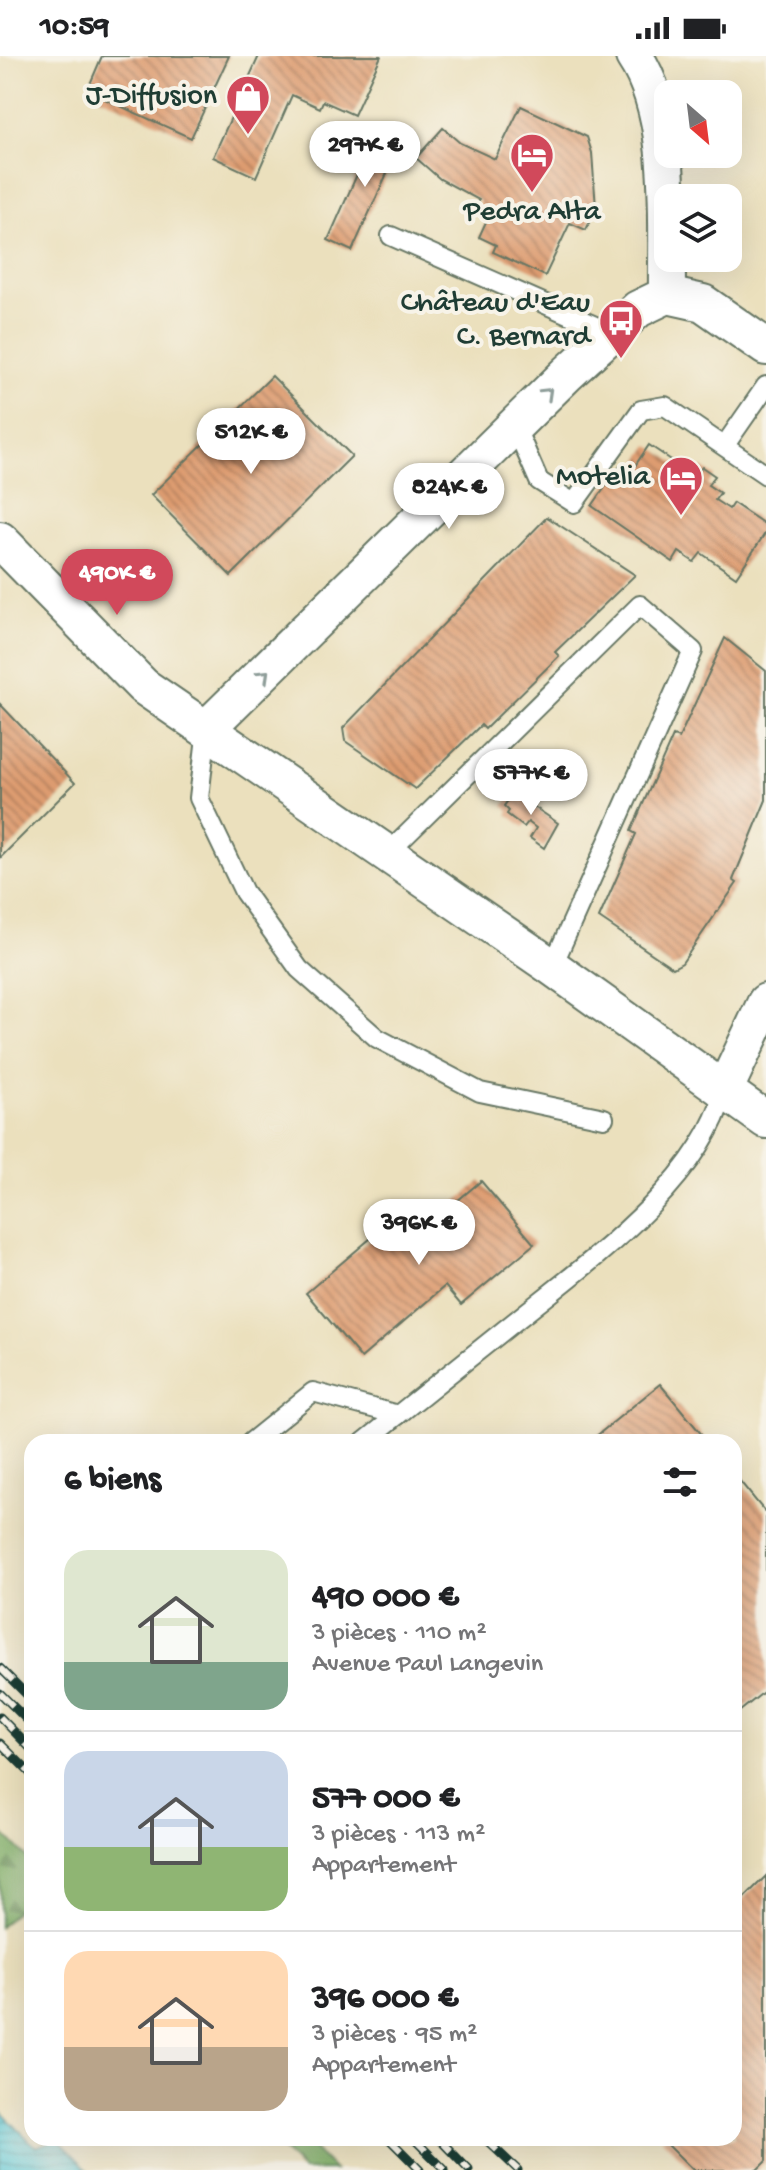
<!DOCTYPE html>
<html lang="fr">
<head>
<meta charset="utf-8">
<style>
	:root { --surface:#fff; --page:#f2f2f2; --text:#202124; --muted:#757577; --line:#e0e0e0; --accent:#d1495b }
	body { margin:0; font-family:"Gochi Hand",sans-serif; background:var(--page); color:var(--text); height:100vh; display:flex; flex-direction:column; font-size:30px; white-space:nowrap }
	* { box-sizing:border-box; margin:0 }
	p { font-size:26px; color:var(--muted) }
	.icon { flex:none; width:44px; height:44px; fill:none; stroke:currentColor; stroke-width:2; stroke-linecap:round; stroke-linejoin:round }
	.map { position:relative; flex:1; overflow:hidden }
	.drawer { position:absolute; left:24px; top:1378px; width:718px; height:712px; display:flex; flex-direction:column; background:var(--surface); border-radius:24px; box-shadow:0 8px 32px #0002 }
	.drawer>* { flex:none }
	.needle { width:52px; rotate:152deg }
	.fabs { position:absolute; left:654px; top:24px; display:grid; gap:16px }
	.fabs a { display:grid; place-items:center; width:88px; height:88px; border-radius:16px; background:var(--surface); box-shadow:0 8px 32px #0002; font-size:40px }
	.price { position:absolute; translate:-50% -68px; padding:0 18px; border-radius:28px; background:#fff; color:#222; font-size:26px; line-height:52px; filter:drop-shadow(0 2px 4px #0008) }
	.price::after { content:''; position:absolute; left:50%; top:48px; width:24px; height:18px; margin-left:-12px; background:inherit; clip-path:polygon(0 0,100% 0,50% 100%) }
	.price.on { background:var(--accent); color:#fff }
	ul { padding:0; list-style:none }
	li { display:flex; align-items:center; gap:24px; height:200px; padding:0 40px }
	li+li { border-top:2px solid var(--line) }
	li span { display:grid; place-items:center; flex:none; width:224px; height:160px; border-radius:24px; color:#555 }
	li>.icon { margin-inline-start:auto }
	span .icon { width:96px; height:96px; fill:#fffc; stroke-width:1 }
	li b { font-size:34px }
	h2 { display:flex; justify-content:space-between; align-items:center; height:96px; padding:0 40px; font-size:34px }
	.status { display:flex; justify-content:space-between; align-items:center; height:56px; padding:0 40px; background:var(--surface); direction:ltr }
	.status svg { height:22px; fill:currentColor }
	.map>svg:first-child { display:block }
	.forest { fill:url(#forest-firs); stroke:#50764e; stroke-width:2 }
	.water { fill:url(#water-rules); stroke:#3d8284; stroke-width:2 }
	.building { fill:url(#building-back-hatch) }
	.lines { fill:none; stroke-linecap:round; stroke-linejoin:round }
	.service-casing { stroke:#667664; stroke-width:22 }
	.minor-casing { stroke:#667664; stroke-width:40 }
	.service { stroke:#fff; stroke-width:18 }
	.minor { stroke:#fff; stroke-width:36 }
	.rail-casing { stroke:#1f3d34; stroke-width:9 }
	.rail { stroke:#f7f3e8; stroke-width:6; stroke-dasharray:18; stroke-linecap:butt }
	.oneway { stroke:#8f9e9a }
	.labels { text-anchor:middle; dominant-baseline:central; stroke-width:8; stroke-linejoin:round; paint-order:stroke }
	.poi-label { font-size:30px; fill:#1f3d34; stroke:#f7f3e8; text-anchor:end }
</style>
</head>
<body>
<div class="status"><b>10:59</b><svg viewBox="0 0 49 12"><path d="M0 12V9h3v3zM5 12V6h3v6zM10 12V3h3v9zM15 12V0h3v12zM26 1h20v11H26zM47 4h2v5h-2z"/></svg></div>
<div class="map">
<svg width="766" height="2114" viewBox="0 0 766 2114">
	<defs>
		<pattern id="forest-firs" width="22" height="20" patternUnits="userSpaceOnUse" patternTransform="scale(2)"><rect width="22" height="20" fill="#80ae67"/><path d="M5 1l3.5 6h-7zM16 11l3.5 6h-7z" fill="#688f56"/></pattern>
		<pattern id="water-rules" width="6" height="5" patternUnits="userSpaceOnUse" patternTransform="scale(2)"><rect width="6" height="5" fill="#5bc6d4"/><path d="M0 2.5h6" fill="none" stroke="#4ba2ad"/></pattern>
		<pattern id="building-back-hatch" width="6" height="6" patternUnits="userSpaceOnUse" patternTransform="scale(2)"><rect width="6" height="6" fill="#dd9b70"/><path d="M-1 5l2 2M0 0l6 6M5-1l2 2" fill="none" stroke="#b3805d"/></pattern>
	</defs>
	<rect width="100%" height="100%" fill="#f7f3e8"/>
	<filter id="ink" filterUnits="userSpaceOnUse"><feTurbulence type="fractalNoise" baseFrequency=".0125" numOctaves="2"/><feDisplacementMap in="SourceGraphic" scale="16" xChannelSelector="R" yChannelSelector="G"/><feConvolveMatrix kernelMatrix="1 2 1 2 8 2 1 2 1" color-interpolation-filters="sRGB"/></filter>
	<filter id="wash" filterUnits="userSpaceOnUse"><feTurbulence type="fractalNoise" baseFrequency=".006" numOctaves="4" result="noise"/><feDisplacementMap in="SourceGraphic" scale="32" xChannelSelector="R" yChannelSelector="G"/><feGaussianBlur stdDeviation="1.8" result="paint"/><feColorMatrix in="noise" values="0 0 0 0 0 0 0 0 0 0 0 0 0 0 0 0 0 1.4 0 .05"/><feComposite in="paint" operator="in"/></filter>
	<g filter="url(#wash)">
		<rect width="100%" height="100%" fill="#ebe0bd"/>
		<g class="forest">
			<path d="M0 1774 32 1807V1838L0 1871Z"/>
			<path d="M271 2082H303L334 2114H302Z"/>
		</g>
		<path class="water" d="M0 2055 36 2091 58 2083 88 2114H0Z"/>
		<g id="blocks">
			<g class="building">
				<path d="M102 0H229L191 82 87 35Z"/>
				<path d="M259 0H381L354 59 323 45 320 52 292 39 256 121 213 101Z"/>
				<path d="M521 50 587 81 592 97 596 152 586 174 570 167 545 220 493 196 496 189 479 181 491 155 478 149 479 144 440 123 416 102 443 72 460 87 495 103Z"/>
				<path d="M378 71 403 82 352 195 328 184Z"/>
				<path d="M272 320 352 400 231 520 151 439Z"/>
				<path d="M649 389 695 420 702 411 715 420 708 429 720 437 715 444 729 453 733 447 766 469V476L736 521 701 497 694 506 679 496 673 506 592 450 620 410 630 417Z"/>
				<path d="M547 461 635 519 555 596 559 600 485 673 481 669 415 733 345 685 343 672Z"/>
				<path d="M725 582 766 615V744L733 824 737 827 682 907 673 912 599 862 636 778 631 775 673 680 679 682Z"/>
				<path d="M0 648 75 727 0 802Z"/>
				<path d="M517 732 530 741 527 746 558 767 544 792 530 782 536 772 528 766 524 771 507 758 509 755 504 750Z"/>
				<path d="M481 1125 534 1188 461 1249 445 1230 361 1302 306 1237 403 1155 420 1176Z"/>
				<path d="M660 1328 708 1386H589Z"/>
				<path d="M734 1418 766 1457V1634L734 1660Z"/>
				<path d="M766 1820V2105L757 2114H693L661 2082H734V1852Z"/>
			</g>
		</g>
	</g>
	<g filter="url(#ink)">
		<use href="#blocks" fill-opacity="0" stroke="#667664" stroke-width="2"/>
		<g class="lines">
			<g class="service-casing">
				<g id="service">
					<path d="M391 180 611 277"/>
					<path d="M514 368 539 425 574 447 641 354 665 350 766 419"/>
					<path d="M725 389 766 330"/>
					<path d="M207 672 199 742 244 836 299 913 377 982 480 1036 604 1062"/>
					<path d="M388 797 640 549 693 595 552 911"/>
					<path d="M251 1386 313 1336 398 1359"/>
					<path d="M364 1386C415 1345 467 1304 518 1263 589 1206 701 1126 724 1035"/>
				</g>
			</g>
			<g class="minor-casing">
				<g id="minor">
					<path d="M634 0C675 60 666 167 667 239"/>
					<path d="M667 239 703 247 766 291"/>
					<path d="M0 484 143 630 552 911 766 1064"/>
					<path d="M207 672 567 318 638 253 667 239"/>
					<path d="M724 1035 766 946"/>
				</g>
			</g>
			<use href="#service" class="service"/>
			<use href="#minor" class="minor"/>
			<g class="rail-casing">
				<g id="rail">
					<path d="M0 1612 32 1644"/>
					<path d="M0 1637 32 1669"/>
					<path d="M0 1661 32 1694"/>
					<path d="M0 1687 32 1719"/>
					<path d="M388 2082 420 2114"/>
					<path d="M413 2082 445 2114"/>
					<path d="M438 2082 469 2114"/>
					<path d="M484 2082 518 2114"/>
				</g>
			</g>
			<use href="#rail" class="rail"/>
		</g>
		<defs><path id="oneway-chevron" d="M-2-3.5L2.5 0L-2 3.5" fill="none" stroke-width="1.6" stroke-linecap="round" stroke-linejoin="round" transform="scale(2)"/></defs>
		<g class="oneway">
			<use href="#oneway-chevron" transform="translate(547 337) rotate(-44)"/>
			<use href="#oneway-chevron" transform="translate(264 619) rotate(-44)"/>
		</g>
	</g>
	<defs>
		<g id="shop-pin" transform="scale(2.3)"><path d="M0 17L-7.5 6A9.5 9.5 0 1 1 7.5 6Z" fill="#d1495b" stroke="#f7f3e8"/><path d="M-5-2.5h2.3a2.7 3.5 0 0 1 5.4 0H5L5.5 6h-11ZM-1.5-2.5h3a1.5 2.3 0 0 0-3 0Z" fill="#fff"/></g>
		<g id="hotel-pin" transform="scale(2.3)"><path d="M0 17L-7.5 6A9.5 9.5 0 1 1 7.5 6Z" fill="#d1495b" stroke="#f7f3e8"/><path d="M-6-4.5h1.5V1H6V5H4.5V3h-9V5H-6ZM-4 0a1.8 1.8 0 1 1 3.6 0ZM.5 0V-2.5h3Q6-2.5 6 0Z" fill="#fff"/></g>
		<g id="bus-pin" transform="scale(2.3)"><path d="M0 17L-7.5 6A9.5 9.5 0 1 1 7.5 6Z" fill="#d1495b" stroke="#f7f3e8"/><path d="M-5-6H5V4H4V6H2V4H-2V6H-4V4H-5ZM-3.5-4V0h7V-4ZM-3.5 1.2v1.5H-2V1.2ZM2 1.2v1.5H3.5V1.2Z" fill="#fff"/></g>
	</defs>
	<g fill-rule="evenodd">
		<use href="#shop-pin" x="248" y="41"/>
		<use href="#hotel-pin" x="532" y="99"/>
		<use href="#bus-pin" x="621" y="265"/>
		<use href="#hotel-pin" x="681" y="422"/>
	</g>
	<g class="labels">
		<g class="poi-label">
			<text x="217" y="41">J-Diffusion</text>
			<text x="532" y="157" text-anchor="middle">Pedra Alta</text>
			<text x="590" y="248">Château d'Eau<tspan x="590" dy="34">C. Bernard</tspan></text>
			<text x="650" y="422">Motelia</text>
		</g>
	</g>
</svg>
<div class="fabs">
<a><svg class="needle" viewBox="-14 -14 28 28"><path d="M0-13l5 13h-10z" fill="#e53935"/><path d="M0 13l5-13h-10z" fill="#757577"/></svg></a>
<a><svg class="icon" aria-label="layers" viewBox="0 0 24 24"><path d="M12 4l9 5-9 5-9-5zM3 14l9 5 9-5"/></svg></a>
</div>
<b class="price" style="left:365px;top:133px">297K €</b>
<b class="price" style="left:251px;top:420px">512K €</b>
<b class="price" style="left:449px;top:475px">824K €</b>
<b class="price on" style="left:117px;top:561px">490K €</b>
<b class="price" style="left:531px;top:761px">577K €</b>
<b class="price" style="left:419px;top:1211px">396K €</b>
<section class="drawer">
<h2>6 biens<svg class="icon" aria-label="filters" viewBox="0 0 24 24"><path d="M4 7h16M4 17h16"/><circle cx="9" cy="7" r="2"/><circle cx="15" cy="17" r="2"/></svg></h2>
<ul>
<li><span style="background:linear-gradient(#dfe7d0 70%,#7fa58c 0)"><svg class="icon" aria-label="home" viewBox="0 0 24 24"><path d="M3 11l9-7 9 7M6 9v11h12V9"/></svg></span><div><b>490 000 €</b><p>3 pièces · 110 m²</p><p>Avenue Paul Langevin</p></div></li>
<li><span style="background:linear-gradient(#c9d6e8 60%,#8fb573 0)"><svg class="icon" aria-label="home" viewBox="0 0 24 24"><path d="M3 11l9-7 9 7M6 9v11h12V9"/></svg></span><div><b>577 000 €</b><p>3 pièces · 113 m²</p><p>Appartement</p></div></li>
<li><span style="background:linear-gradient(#ffd9b3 60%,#b9a48a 0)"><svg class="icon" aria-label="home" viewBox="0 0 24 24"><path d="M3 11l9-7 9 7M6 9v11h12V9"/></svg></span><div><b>396 000 €</b><p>3 pièces · 95 m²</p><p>Appartement</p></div></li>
</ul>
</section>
</div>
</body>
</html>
